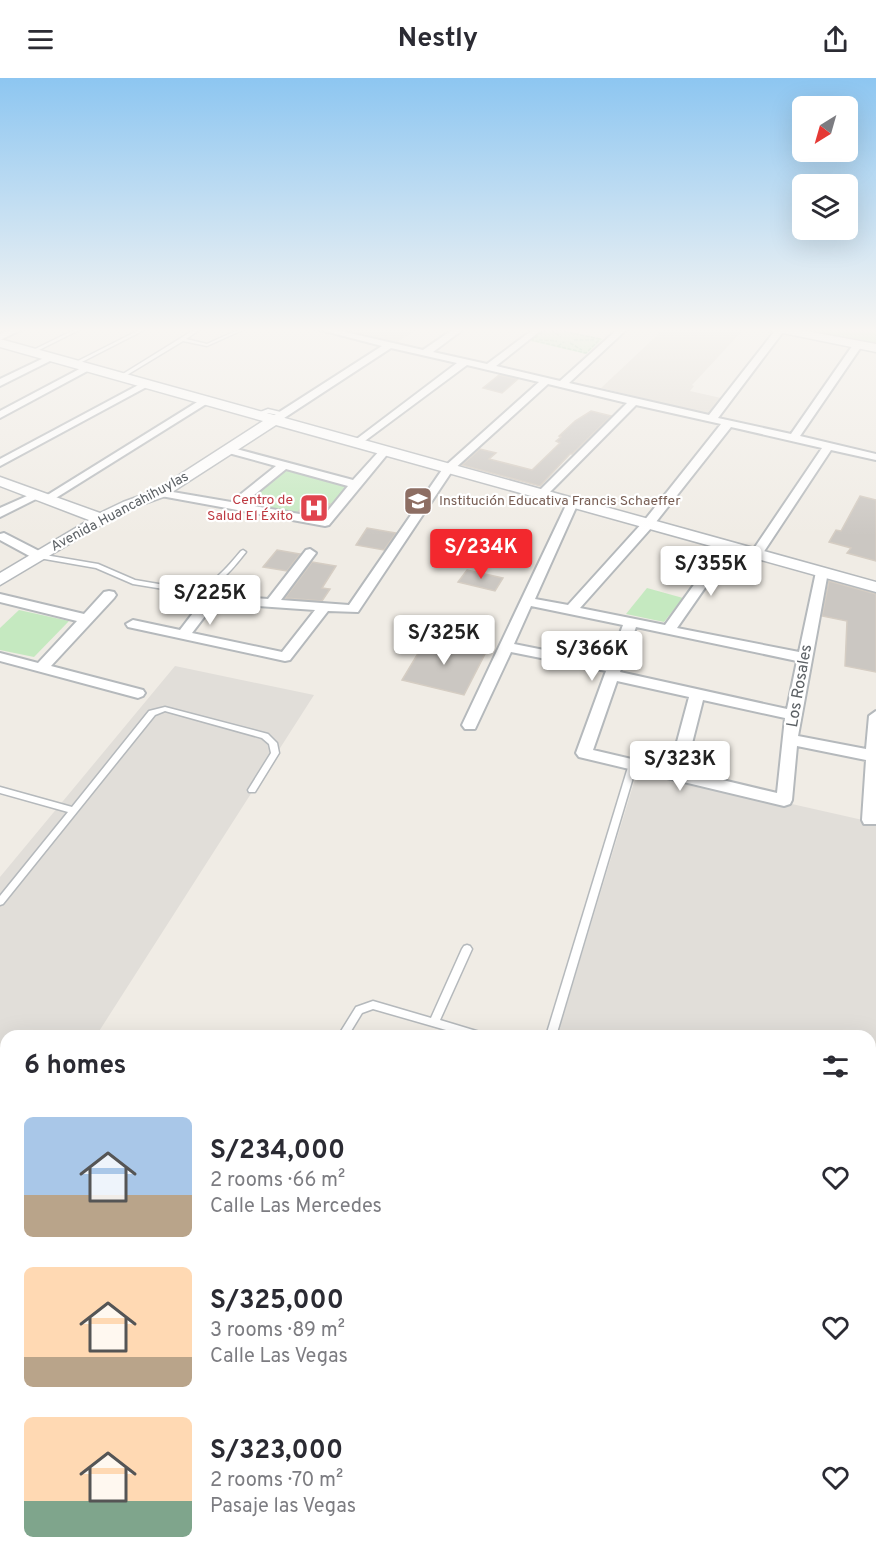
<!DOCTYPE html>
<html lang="en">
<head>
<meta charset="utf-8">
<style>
	:root { --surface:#fff; --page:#f7f7f7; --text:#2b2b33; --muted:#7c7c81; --accent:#f3282e }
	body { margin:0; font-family:Overpass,sans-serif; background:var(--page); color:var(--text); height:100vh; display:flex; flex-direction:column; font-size:22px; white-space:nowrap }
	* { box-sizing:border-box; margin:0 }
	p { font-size:20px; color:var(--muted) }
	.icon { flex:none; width:33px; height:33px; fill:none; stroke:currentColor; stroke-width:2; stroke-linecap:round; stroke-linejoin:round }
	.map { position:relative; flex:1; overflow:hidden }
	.drawer { position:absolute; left:0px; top:952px; width:876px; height:536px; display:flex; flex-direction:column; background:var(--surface); border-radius:18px 18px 0 0; box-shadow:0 6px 24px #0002 }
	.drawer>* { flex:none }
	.needle { width:39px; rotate:217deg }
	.buttons { position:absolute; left:792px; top:18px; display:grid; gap:12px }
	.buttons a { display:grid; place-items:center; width:66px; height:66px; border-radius:9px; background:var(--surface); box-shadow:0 6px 24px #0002; font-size:30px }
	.price { position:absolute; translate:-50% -51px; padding:0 14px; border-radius:6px; background:#fff; color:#222; font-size:20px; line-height:39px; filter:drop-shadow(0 2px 3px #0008) }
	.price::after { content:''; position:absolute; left:50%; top:36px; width:18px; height:14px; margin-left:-9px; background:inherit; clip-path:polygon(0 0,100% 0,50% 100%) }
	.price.current { background:var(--accent); color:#fff }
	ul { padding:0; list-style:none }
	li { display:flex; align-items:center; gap:18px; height:150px; padding:0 24px }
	li span { display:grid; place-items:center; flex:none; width:168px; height:120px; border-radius:9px; color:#555 }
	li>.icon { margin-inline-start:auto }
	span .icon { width:72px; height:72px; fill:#fffc; stroke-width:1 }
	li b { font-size:26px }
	h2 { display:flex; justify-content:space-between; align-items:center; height:72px; padding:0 24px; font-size:26px }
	header { display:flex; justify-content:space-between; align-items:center; height:78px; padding:0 24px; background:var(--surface); font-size:27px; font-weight:700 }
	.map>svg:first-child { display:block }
	.industrial { fill:#e1ded9 }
	.education { fill:#e0dbd3 }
	.green { fill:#c5e9c0 }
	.building { fill:#cbc7c2; stroke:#d5cdc3; stroke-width:1.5 }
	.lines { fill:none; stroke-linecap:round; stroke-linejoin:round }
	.service-casing { stroke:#b5b9bc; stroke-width:3 }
	.minor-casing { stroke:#b5b9bc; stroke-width:4 }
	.tertiary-casing { stroke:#b5b9bc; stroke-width:3 }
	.primary-casing { stroke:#fab954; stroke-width:3 }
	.path { stroke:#9acda3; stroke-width:1.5; stroke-dasharray:4 1.5; stroke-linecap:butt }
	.service { fill:#fff; fill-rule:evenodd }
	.minor { fill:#fff; fill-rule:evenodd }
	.tertiary { fill:#fff; fill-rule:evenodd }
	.primary { fill:#ffe8ab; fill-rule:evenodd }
	.rail { stroke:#b4b5b6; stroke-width:7; stroke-dasharray:2 11; stroke-linecap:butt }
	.labels { text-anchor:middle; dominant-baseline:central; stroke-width:4.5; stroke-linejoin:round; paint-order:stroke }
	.far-health-label { font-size:14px; fill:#be3a42; stroke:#fff; text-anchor:end }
	.far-education-label { font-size:14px; fill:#785e54; stroke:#fff; text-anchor:start }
	.far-street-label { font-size:14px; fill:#5d6266; stroke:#fff }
	.street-label { font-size:16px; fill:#5d6266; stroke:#fff }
</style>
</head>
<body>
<header><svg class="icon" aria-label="menu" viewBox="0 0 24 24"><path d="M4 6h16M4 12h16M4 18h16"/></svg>Nestly<svg class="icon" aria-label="share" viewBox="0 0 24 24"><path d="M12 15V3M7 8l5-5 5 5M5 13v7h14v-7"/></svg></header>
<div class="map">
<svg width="876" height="1487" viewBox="0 0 876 1487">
	<rect width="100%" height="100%" fill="#f0ece5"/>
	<g class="industrial">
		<path d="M175 588 314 617 96 958H6V1056L0 1054V799Z"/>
		<path d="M638 691 876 745V1364L870 1362V958H557Z"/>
	</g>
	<g class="education">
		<path d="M337 250H419L397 264Z"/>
		<path d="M665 250H745L692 307 694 308 690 313 721 320 708 336 601 310Z"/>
	</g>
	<g class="green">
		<path d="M546 250H550L603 261 586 276 530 263Z"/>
		<path d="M817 250H876V265L814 254Z"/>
		<path d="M286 389 350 406 322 441 241 427Z"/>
		<path d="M647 510 683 520 664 544 626 536Z"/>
		<path d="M19 532 69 543 34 579 0 572V550Z"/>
	</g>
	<g class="building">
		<path d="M499 297 518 301 502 315 483 310Z"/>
		<path d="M591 333 611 338 572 376H570L540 408 462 387 480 371 496 375 489 381 532 392 560 365 556 363 561 359 559 358 575 343Z"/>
		<path d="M860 418 876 422V483L847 475 851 470 829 464 836 452 841 453Z"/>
		<path d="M308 422 317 424 330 426 321 438 298 434Z"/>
		<path d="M367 450 396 455 384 472 356 467Z"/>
		<path d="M277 472 300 476 287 493 263 489Z"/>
		<path d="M312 484 336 488 322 510 330 511 322 523 285 520Z"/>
		<path d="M467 492 503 500 495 513 458 504Z"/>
		<path d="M829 503 876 516V594L845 588 847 543 822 538Z"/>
		<path d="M429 557 452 561 449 566 486 574 464 617 402 602Z"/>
	</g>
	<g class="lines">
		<g class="service-casing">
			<g id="service">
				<path d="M78 250H83L33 275 29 274Z"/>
				<path d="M143 250H148L76 287 72 286Z"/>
				<path d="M197 250H202L186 261 207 266 242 250H247L207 268 183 263 122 300 118 299Z"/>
				<path d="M268 331 285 335 286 336 283 338 268 335 255 339 252 337Z"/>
				<path d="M243 472 246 474C231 493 214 515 188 515L133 506 96 490 39 480 36 478 39 476 98 486 135 502 188 511C211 511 227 489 241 473Z"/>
				<path d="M165 629 268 656 277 665 279 675 255 714H249L248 712 271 675 269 666 262 660 165 633 155 637 3 826 0 827V818L68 734 0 715V709L72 729 149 633Z"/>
				<path d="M633 683 637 686 556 958H546L629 686Z"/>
				<path d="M467 867 470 868 472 871 440 942 483 955 485 958H467L373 931 362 935 348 958H338L356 929 373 923 431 940 462 871 464 868Z"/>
				<rect x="870" y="1024" width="6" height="10"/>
				<path d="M6 1329V1348L5 1351 0 1352V1333L1 1330Z"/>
				<path d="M455 1482H469L468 1487H454Z"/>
			</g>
		</g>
		<g class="minor-casing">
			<g id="minor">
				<path d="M14 250H25L0 262V256Z"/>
				<path d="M313 250H328L423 272 455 250H465L433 274 487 286 535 250H544L496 288 560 303 619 250H628L569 305 709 337 777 250H786L718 340 791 356 855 264H861L863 266 800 358 876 376V382L831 372 761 478 757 479 751 475 822 370 731 349 652 449 580 530 665 547 724 465 728 464 734 468 677 550 799 574 816 494 818 491H826L828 494 798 658 866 671 869 638 876 633V746H864L862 742 866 682 797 668 792 722 790 726 784 728 579 679 576 675 606 593 511 574 475 651H465L462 647 568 423H576L578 425 535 521 568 527 644 443 721 346 636 327 545 419 541 420 535 417 627 325 548 306 452 393 358 534 328 533 290 582 285 583 128 549 126 546 133 542 180 552 206 518 211 517 268 521 306 472 310 471 316 475 281 522 349 527 444 389 539 304 467 287 358 368 354 367V363L457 285 391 270 278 344H270V340L382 268ZM215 525 315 532 282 574 192 555ZM531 528 623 547 609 585 514 566ZM636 549 797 583 787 631 620 594ZM617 603 689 619 670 690 593 672ZM703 622 785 640 777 715 685 693Z"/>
				<path d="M48 278 56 280 0 308V301Z"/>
				<path d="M85 288 93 290 0 340V333Z"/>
				<path d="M144 304 152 306 0 388V381Z"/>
				<path d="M202 321 211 323 51 423H43L41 421Z"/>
				<path d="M229 369 353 402 381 371 385 370 390 373 329 447 325 448 161 418 155 415 161 412 231 424 276 388 225 374 224 372ZM286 391 348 408 322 440 243 426Z"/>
				<path d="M36 414 42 417 40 419 0 439V430Z"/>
				<path d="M4 455 43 475 45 478 39 482 35 481 0 462V456Z"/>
				<path d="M109 513 114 514 116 517 114 520 51 588 143 612 145 615 143 618 138 620 0 583V575L38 585 77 543 0 524V516L84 536 104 514Z"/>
			</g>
		</g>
		<g class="tertiary-casing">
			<g id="tertiary">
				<path d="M767 250H790L876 266V274L773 253Z"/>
				<path d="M0 261 876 504V514L276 347 166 418 133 430 106 444 0 507V495L89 442 0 408V399L100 435 123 424 156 412 263 343 0 269Z"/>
				<path d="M0 1231 6 1233V1264L0 1262Z"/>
				<path d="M594 1482H641L643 1487H596Z"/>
			</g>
		</g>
		<g class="primary-casing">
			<g id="primary">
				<path d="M0 1064 6 1066V1134L0 1132Z"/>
				<path d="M870 1376 876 1378V1459L870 1457Z"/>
			</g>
		</g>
		<g class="path">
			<path d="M548 250 600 261 586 275 532 262Z"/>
			<path d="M551 252 561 259"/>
			<path d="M539 262 557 263"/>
			<path d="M574 262H594"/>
			<path d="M570 265 582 272"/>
			<path d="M558 268 564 264"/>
		</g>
		<use href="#service" class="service"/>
		<use href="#minor" class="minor"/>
		<use href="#tertiary" class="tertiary"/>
		<use href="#primary" class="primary"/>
		<g class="rail">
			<path d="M0 1188 6 1190"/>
			<path d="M758 1482 771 1487"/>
		</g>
	</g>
	<linearGradient id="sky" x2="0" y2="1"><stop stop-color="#8dc6f1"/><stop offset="0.55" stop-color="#f8f6f3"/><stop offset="1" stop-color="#f8f6f3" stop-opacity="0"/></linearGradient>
	<rect width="876" height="458" fill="url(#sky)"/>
	<defs>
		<g id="school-square" transform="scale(1.5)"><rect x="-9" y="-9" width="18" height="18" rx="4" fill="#8d6e63" stroke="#fff"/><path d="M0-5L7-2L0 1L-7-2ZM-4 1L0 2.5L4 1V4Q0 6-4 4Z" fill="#fff"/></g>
		<g id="hospital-square" transform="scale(1.5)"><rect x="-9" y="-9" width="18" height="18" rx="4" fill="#e0444e" stroke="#fff"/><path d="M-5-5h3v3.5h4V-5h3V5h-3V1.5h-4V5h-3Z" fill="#fff"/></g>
	</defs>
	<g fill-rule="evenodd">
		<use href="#school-square" x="418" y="423"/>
		<use href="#hospital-square" x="314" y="430"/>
	</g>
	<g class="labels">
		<g class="far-health-label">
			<text x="293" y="422">Centro de<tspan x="293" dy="16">Salud El Éxito</tspan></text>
		</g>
		<g class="far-education-label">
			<text x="439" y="423">Institución Educativa Francis Schaeffer</text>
		</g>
		<g class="far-street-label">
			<text transform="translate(120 434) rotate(-28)">Avenida Huancahihuylas</text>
		</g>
		<g class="street-label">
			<text transform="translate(800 608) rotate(-80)">Los Rosales</text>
		</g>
	</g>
</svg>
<div class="buttons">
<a><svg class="needle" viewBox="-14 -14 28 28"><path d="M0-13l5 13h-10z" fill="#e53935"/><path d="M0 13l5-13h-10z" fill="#7c7c81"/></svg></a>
<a><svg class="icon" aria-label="layers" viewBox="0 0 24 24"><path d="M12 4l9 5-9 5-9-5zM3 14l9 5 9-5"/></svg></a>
</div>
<b class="price current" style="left:481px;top:502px">S/234K</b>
<b class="price" style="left:711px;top:519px">S/355K</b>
<b class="price" style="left:210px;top:548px">S/225K</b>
<b class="price" style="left:444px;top:588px">S/325K</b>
<b class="price" style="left:592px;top:604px">S/366K</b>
<b class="price" style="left:680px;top:714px">S/323K</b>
<section class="drawer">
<h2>6 homes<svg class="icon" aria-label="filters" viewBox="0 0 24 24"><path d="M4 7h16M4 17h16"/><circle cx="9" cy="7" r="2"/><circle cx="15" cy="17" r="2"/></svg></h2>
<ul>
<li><span style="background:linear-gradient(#a9c7e8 65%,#b9a48a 0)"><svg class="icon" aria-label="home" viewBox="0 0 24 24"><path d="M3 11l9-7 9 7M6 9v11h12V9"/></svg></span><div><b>S/234,000</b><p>2 rooms · 66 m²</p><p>Calle Las Mercedes</p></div><svg class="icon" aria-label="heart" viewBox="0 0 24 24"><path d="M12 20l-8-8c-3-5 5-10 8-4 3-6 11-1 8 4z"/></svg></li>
<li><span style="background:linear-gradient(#ffd9b3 75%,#b9a48a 0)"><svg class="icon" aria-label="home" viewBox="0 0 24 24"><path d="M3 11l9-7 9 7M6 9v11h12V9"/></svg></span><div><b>S/325,000</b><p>3 rooms · 89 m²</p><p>Calle Las Vegas</p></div><svg class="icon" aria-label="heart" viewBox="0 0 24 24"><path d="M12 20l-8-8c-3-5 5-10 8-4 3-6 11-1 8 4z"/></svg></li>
<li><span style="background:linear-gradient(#ffd9b3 70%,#7fa58c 0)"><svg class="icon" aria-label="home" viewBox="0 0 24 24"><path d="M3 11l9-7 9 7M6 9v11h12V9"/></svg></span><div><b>S/323,000</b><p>2 rooms · 70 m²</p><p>Pasaje las Vegas</p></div><svg class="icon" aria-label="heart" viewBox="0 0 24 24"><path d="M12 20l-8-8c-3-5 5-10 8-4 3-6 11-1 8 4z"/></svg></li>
</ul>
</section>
</div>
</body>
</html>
